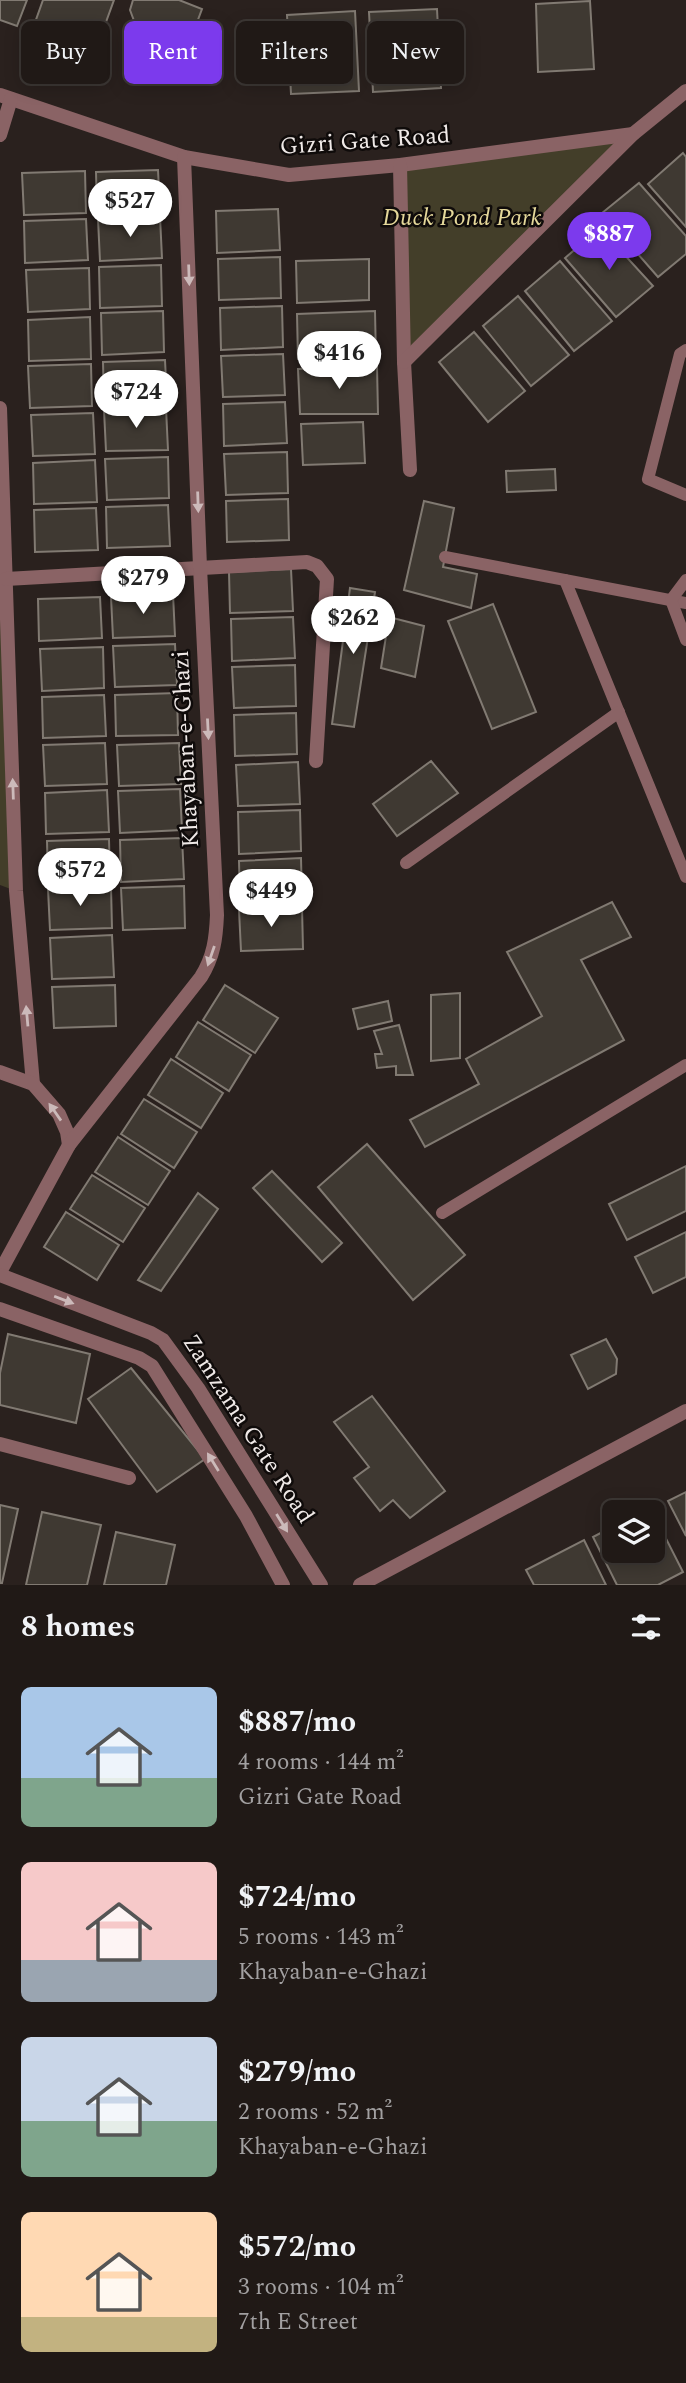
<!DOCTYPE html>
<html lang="en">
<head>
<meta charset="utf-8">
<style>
	:root { --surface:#201916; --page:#28221f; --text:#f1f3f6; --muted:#a2a0a1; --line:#3d3835; --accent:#7c3aed }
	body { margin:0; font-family:Spectral,serif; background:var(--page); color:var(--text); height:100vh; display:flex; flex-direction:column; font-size:26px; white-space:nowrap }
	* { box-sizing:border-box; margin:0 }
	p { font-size:23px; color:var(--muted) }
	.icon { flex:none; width:38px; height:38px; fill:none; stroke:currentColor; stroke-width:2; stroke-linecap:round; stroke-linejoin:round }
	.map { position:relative; height:1585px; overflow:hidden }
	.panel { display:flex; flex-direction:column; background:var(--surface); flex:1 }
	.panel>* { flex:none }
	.hud { position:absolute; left:21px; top:21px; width:644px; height:63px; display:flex; gap:14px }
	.fabs { position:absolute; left:602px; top:1500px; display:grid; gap:14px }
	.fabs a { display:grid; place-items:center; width:63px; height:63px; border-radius:10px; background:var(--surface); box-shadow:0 4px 18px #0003,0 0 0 2px var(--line); font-size:35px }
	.price { position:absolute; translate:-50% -60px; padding:0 16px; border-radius:24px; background:#fff; color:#222; font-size:23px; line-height:46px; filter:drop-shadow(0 2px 4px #0008) }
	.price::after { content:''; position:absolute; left:50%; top:42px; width:21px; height:16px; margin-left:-10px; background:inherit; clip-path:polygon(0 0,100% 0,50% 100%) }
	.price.selected { background:var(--accent); color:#fff }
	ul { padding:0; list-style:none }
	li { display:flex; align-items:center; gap:21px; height:175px; padding:0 21px }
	li span { display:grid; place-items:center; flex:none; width:196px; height:140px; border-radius:10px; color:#555 }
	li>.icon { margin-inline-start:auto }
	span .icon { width:84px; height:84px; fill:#fffc; stroke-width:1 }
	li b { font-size:30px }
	h2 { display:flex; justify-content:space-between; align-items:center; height:84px; padding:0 21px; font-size:30px }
	.chip { padding:0 24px; border-radius:10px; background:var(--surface); box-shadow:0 4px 18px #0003,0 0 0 2px var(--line); font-size:24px; line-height:63px }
	.chip.selected { background:var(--accent); color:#fff }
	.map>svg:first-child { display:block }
	.green { fill:#433e29 }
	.building { fill:#3f3932; stroke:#817a72; stroke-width:2 }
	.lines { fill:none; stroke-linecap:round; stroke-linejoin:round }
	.service { stroke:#8a6365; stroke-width:12 }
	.minor { stroke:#8a6365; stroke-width:14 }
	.oneway { fill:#ccbaba }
	.labels { text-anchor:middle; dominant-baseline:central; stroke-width:5; stroke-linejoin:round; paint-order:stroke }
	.street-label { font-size:24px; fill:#efe9e7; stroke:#0f0b0a }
	.park-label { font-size:24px; font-style:italic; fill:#e5d89a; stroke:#0f0b0a }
</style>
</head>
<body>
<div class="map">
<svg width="686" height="1585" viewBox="0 0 686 1585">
	<rect width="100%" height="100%" fill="#2a211e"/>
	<g class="green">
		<path d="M633 134 404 362 400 165Z"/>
		<path d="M0 402 16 891 0 885Z"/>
	</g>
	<g class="building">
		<path d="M0 0H27L17 26 0 20Z"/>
		<path d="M43 0H114L94 55 32 31Z"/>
		<path d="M133 0H179L202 9 176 78 152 69 130 10Z"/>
		<path d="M590 1 594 69 538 72 536 4Z"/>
		<path d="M437 9 441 88 373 92 369 12Z"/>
		<path d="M355 11 359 91 291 94 287 15Z"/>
		<path d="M683 153 686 157V227L648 184Z"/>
		<path d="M158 170 160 211 97 213 96 172Z"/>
		<path d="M85 171 86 213 24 215 22 173Z"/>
		<path d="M639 183 686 236V254L658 277 602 213Z"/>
		<path d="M278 209 280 250 217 253 216 211Z"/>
		<path d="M160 217 162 258 100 261 98 219Z"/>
		<path d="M86 219 88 260 25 263 24 221Z"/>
		<path d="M600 228 653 286 616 317 565 258Z"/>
		<path d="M280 257 281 298 219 300 218 259Z"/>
		<path d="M369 259V300L297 303 296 261Z"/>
		<path d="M560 261 612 321 574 351 525 291Z"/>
		<path d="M161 265 162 306 100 308 99 267Z"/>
		<path d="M89 268 90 309 28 312 26 270Z"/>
		<path d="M518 296 569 355 531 386 483 326Z"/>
		<path d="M282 306 283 347 221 350 220 308Z"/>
		<path d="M163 311 164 352 102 355 101 313Z"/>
		<path d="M375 311 376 359H298L297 314Z"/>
		<path d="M90 317 91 359 29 361 28 320Z"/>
		<path d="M474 332 525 391 488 422 439 362Z"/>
		<path d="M283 354 285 395 223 397 221 356Z"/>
		<path d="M165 360 167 401 104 403 103 362Z"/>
		<path d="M91 364 92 406 30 408 28 366Z"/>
		<path d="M377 366 378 414H300L298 369Z"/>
		<path d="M285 402 287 443 224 446 223 404Z"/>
		<path d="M166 408 168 450 106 451 104 410Z"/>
		<path d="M93 413 95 454 33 456 31 415Z"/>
		<path d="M363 422 365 463 303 465 301 424Z"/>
		<path d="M287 452 288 493 226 495 224 454Z"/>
		<path d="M168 457 169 498 107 500 105 459Z"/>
		<path d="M95 460 97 502 34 504 33 463Z"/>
		<path d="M555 469 556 490 507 492 506 471Z"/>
		<path d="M288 499 289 540 227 542 226 501Z"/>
		<path d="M424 501 454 508 443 567 477 574 471 608 404 590Z"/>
		<path d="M168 505 170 546 107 548 106 507Z"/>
		<path d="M96 508 98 550 35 552 34 510Z"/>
		<path d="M291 569 293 611 230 613 229 572Z"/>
		<path d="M350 588 375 592 354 727 332 724Z"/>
		<path d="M173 594 175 636 113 638 111 597Z"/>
		<path d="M100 597 102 638 39 641 38 599Z"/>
		<path d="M493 604 536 712 492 729 448 621Z"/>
		<path d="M293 617 295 658 232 661 231 619Z"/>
		<path d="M389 617 424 626 415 677 381 668Z"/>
		<path d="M175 644 177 685 115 687 113 646Z"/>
		<path d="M103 647 104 688 42 691 40 649Z"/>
		<path d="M295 665 296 706 234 708 232 667Z"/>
		<path d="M177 693 178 735 116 736 115 695Z"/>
		<path d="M104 695 106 736 43 738 42 697Z"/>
		<path d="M296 713 297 754 235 756 234 715Z"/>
		<path d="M105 743 107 784 45 786 43 745Z"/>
		<path d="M179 743 181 784 119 786 117 745Z"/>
		<path d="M431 761 458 793 397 836 373 804Z"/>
		<path d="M298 762 300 804 238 806 236 765Z"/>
		<path d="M180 789 182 830 120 833 118 791Z"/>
		<path d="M107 790 109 832 46 834 45 793Z"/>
		<path d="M300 810 301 851 239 854 238 812Z"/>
		<path d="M182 838 184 879 121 882 120 840Z"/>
		<path d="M109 839 110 880 48 882 47 841Z"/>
		<path d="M301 858 302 900 240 902 239 861Z"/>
		<path d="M184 886 185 928 123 930 121 888Z"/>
		<path d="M111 887 112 928 50 930 48 889Z"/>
		<path d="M612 902 631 937 581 960 624 1040 425 1147 410 1120 479 1084 466 1059 542 1016 507 952Z"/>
		<path d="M302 907 303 949 241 951 239 910Z"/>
		<path d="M112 935 114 977 52 979 50 938Z"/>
		<path d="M115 985 116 1026 54 1028 52 987Z"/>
		<path d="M225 985 278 1018 255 1053 203 1020Z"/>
		<path d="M460 993V1058L431 1061V995Z"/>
		<path d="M388 1001 392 1021 358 1029 353 1009Z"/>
		<path d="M198 1022 251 1055 229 1091 176 1057Z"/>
		<path d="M399 1025 413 1075H396V1066L377 1068 375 1054H382L374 1031Z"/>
		<path d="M171 1059 223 1093 201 1128 148 1095Z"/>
		<path d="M144 1099 197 1132 174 1168 121 1134Z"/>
		<path d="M118 1137 170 1171 148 1205 95 1172Z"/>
		<path d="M367 1144 465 1255 413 1300 318 1187Z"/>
		<path d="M686 1166V1211L627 1240 609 1204Z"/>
		<path d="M272 1171 342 1243 322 1262 253 1188Z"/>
		<path d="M92 1175 145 1208 123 1242 70 1209Z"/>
		<path d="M198 1193 218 1209 161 1291 138 1280Z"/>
		<path d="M66 1212 119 1245 97 1280 44 1247Z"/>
		<path d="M686 1232V1277L653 1293 635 1257Z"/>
		<path d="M8 1334 90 1354 76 1423 0 1405V1373Z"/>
		<path d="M606 1339 617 1359 616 1374 588 1389 571 1355Z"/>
		<path d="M131 1368 205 1459 157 1492 88 1399Z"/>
		<path d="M372 1396 445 1491 410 1518 393 1500 380 1511 354 1478 369 1467 334 1422Z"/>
		<path d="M686 1492V1536L668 1501Z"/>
		<path d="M0 1505 18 1509 2 1583H0Z"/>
		<path d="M42 1512 101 1525 87 1585H26Z"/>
		<path d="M653 1513 683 1572 658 1585H617L593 1537 614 1526V1550H653Z"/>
		<path d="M116 1532 175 1545 166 1585H104Z"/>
		<path d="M584 1540 606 1585H534L526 1570Z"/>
	</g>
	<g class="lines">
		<g class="service">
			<path d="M686 350 680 354 648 479 686 495"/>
			<path d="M445 557 686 603"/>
			<path d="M565 580 686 877"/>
			<path d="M686 580 671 600 686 640"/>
			<path d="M406 863 619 712"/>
			<path d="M442 1213 686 1065"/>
		</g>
		<g class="minor">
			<path d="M0 95 184 157 289 175 400 165 633 134"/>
			<path d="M0 135 11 99"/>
			<path d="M400 165 404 362 410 470"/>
			<path d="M404 362 633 134 686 91"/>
			<path d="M0 408 16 891 33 1084"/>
			<path d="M6 579 307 562 317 566 327 579 316 761"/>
			<path d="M0 1072 33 1084 59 1114 67 1132 69 1145"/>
			<path d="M0 1272 69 1145 201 977C214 956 216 938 217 915L200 567 184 157"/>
			<path d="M0 1275 151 1333 163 1340 198 1388 321 1585"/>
			<path d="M0 1309 139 1358 152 1366 246 1516 283 1585"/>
			<path d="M0 1444 129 1478"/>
			<path d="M360 1585 686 1411"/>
		</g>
	</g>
	<defs><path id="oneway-solid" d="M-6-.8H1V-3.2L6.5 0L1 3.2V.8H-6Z" transform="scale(1.75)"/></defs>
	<g class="oneway">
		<use href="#oneway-solid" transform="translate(189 275) rotate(88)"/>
		<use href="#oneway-solid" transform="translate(198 502) rotate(88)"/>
		<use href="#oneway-solid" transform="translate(208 729) rotate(87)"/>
		<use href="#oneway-solid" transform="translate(13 789) rotate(-92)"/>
		<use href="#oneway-solid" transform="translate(211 956) rotate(109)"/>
		<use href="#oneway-solid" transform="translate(27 1016) rotate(-95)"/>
		<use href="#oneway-solid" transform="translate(55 1112) rotate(-125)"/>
		<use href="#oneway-solid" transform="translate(64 1300) rotate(21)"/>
		<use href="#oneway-solid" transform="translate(213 1462) rotate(-122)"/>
		<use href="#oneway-solid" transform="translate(282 1523) rotate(58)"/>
	</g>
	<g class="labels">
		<g class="street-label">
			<text transform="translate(365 141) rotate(-4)">Gizri Gate Road</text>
			<text transform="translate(186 749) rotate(-93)">Khayaban-e-Ghazi</text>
			<text transform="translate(248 1429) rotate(57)">Zamzama Gate Road</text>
		</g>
		<g class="park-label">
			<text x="462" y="218">Duck Pond Park</text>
		</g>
	</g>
</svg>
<div class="fabs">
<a><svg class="icon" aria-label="layers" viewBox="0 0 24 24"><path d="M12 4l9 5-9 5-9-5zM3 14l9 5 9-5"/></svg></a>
</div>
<b class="price" style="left:130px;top:239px">$527</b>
<b class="price selected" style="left:609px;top:272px">$887</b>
<b class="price" style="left:339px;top:391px">$416</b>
<b class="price" style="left:136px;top:430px">$724</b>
<b class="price" style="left:143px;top:616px">$279</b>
<b class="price" style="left:353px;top:656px">$262</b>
<b class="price" style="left:80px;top:908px">$572</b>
<b class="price" style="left:271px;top:929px">$449</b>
<div class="hud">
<a class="chip">Buy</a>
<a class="chip selected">Rent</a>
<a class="chip">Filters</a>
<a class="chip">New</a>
</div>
</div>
<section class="panel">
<h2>8 homes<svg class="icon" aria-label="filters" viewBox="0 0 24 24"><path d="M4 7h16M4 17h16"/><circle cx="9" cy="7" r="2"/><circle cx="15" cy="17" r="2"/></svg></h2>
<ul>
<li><span style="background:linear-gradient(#a9c7e8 65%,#7fa58c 0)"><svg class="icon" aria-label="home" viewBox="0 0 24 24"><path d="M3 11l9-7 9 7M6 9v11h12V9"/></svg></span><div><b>$887/mo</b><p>4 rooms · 144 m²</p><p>Gizri Gate Road</p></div></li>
<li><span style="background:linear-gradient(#f6c9c9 70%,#9aa5b1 0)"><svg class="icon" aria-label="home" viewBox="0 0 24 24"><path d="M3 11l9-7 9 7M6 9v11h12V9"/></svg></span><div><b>$724/mo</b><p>5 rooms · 143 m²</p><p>Khayaban-e-Ghazi</p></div></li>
<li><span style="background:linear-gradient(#c9d6e8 60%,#7fa58c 0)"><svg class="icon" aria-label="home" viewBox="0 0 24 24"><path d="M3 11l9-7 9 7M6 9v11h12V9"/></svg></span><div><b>$279/mo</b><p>2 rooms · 52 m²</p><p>Khayaban-e-Ghazi</p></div></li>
<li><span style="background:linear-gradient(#ffd9b3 75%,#c2b280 0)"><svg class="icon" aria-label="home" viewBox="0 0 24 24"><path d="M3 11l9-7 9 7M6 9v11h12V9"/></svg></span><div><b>$572/mo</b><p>3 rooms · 104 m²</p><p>7th E Street</p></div></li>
</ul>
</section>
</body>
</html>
